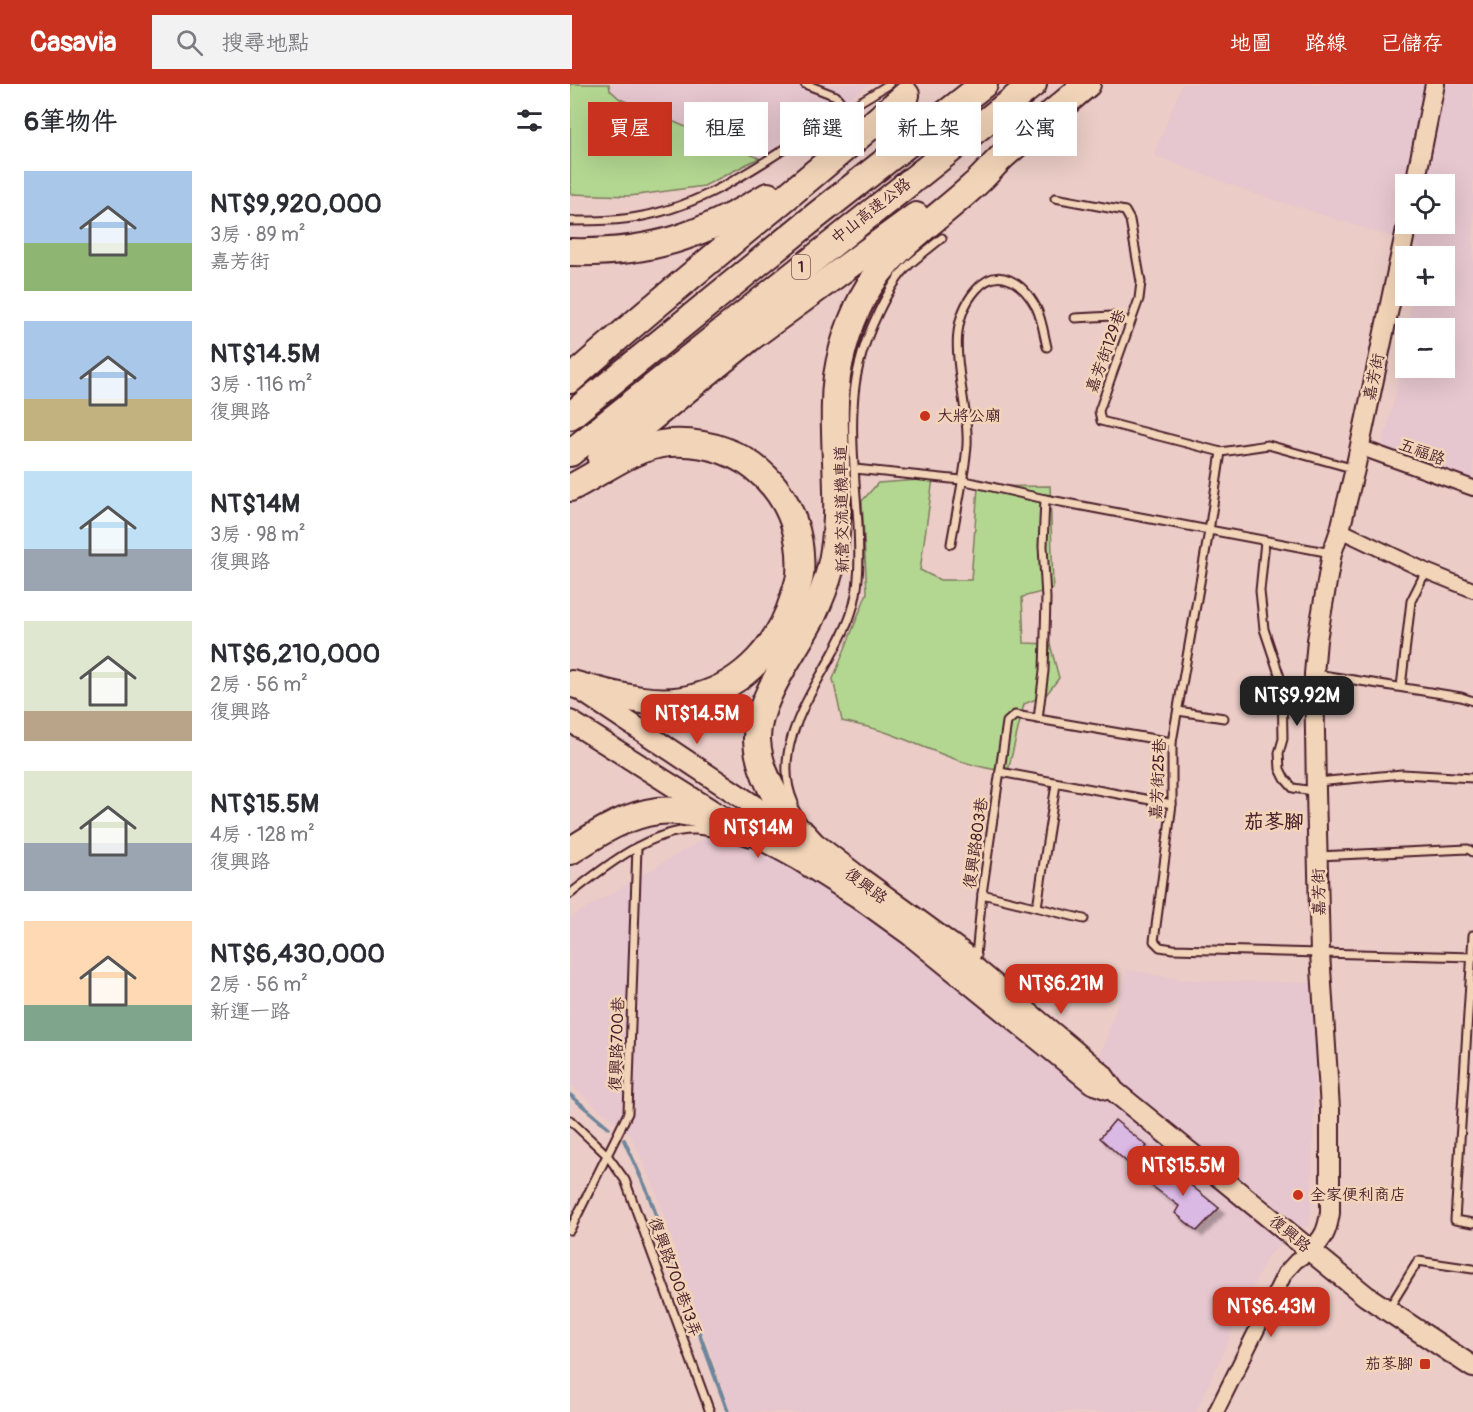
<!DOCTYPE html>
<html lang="zh-TW">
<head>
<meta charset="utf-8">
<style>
	:root { --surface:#fff; --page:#f2f2f3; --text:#2b2b33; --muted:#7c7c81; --accent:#c8321e }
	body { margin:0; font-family:Pangolin,"LXGW WenKai TC",sans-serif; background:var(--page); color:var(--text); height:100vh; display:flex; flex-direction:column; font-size:22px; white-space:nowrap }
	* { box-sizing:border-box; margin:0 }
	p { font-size:20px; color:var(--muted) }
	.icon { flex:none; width:33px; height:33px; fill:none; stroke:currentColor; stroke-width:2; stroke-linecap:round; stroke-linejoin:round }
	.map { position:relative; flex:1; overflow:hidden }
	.side { display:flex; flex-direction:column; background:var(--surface); width:570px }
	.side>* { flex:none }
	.guide { position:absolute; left:18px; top:18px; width:570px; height:54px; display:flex; gap:12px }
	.controls { position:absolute; left:825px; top:90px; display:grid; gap:12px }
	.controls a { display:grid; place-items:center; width:60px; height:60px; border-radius:0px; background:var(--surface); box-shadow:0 6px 24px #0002; font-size:30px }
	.price { position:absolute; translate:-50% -51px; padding:0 14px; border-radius:12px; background:var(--accent); color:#fff; font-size:20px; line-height:39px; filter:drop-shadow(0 2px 3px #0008) }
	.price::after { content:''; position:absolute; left:50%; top:36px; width:18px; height:14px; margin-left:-9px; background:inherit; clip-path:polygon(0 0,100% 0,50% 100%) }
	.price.on { background:#222; color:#fff }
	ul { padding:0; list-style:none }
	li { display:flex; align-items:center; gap:18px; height:150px; padding:0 24px }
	li span { display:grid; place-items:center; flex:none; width:168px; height:120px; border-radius:0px; color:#555 }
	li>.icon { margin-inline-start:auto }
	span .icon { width:72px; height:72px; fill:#fffc; stroke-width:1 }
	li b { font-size:26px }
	h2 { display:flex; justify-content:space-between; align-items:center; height:72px; padding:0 24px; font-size:26px }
	.tag { padding:0 21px; border-radius:0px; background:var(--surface); box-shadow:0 6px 24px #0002; font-size:21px; line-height:54px }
	.tag.on { background:var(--accent); color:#fff }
	header { display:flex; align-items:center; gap:36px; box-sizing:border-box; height:84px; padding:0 30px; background:var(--accent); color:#fff }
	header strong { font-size:28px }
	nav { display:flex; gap:33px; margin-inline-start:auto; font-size:21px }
	.search { width:420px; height:54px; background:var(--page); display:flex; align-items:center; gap:15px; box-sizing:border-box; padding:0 21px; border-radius:0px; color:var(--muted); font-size:22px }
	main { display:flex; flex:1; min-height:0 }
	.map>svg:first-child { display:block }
	.built { fill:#e6c6cf; fill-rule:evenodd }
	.green { fill:#b3d791; stroke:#7e7b5e; stroke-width:1.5 }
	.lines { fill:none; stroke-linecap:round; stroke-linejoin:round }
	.stream { stroke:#6e869c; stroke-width:4 }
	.building { fill:#dbb9e5; stroke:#4a1f2b; stroke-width:1.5; filter:url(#shadow) }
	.service-casing { stroke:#4a1f2b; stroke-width:11 }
	.minor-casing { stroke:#4a1f2b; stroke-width:18 }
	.tertiary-casing { stroke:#4a1f2b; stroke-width:22 }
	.secondary-casing { stroke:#4a1f2b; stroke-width:24 }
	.motorway-casing { stroke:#4a1f2b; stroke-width:30 }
	.service { stroke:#f2d4b8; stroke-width:7 }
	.minor { stroke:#f2d4b8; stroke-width:14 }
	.tertiary { stroke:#f2d4b8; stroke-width:18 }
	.secondary { stroke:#f2d4b8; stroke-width:20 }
	.motorway { stroke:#f2d4b8; stroke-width:26 }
	.poi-dot { fill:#c8321e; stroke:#f2d4b8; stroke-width:2 }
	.labels { text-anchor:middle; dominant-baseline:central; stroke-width:5; stroke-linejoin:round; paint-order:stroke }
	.shield { fill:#f2d4b8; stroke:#7c5555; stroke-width:1.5 }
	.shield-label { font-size:15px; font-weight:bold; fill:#4a1f2b }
	.street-label { font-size:16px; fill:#4a1f2b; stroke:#f2d4b8 }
	.poi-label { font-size:16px; fill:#4a1f2b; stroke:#f2d4b8; text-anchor:start }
	.quarter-label { font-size:20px; font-weight:bold; fill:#4a1f2b; stroke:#f2d4b8 }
</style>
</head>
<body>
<header>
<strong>Casavia</strong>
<div class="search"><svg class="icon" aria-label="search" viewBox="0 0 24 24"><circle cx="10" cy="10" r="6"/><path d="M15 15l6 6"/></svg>搜尋地點</div>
<nav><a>地圖</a><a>路線</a><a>已儲存</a></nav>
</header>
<main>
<section class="side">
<h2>6筆物件<svg class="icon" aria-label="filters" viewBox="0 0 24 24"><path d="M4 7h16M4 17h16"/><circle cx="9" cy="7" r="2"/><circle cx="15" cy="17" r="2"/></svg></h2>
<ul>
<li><span style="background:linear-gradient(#a9c7e8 60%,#8fb573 0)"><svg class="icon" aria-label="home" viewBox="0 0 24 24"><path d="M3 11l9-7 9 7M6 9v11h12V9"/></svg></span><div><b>NT$9,920,000</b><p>3房 · 89 m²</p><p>嘉芳街</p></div></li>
<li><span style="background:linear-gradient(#a9c7e8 65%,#c2b280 0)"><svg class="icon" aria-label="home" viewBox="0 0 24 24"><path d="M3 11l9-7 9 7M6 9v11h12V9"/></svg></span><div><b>NT$14.5M</b><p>3房 · 116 m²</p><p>復興路</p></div></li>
<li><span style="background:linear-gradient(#bfe0f5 65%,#9aa5b1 0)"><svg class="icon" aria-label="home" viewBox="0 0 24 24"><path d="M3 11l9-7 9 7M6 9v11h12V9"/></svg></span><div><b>NT$14M</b><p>3房 · 98 m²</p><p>復興路</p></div></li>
<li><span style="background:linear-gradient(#dfe7d0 75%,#b9a48a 0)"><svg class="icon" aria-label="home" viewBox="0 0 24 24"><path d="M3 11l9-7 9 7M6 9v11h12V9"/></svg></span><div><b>NT$6,210,000</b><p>2房 · 56 m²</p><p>復興路</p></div></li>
<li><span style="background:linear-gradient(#dfe7d0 60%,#9aa5b1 0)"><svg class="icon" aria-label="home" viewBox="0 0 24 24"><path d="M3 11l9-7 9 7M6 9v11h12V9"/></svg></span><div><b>NT$15.5M</b><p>4房 · 128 m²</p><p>復興路</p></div></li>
<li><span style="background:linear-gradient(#ffd9b3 70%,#7fa58c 0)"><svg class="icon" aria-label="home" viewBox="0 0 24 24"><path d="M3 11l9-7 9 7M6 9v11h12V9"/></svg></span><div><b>NT$6,430,000</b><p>2房 · 56 m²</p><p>新運一路</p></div></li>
</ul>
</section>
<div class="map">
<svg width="903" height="1328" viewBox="0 0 903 1328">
	<defs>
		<filter id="shadow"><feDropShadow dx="5.5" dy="5.5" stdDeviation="1.5" flood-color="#0004"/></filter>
	</defs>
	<rect width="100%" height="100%" fill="#ebccc6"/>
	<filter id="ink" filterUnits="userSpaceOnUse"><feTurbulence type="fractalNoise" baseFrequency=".0167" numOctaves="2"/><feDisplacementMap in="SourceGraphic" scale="12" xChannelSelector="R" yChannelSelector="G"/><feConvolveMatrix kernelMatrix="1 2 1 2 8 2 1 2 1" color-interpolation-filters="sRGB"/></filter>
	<g filter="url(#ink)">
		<g class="built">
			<path d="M39 0H300L200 68 189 74 50 15 40 6Z"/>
			<path d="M612 0H903V403L811 368 832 285 835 259 836 284H874V244H837L842 212H874V172H847L848 161 680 108 584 71ZM836 100H874V140H836Z"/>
			<path d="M174 731 298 811 525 984 536 957 558 886 610 896 748 899 740 1139 697 1172 626 1328H161L84 1101 61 1051 0 1000V834Z"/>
		</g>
		<g class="green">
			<path d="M0 0H39L40 6 50 15 189 74 134 102 60 112 0 110Z"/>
			<path d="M363 395 350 486 370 496H401L408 403 480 402 483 505 452 513 454 559 480 560 489 594 476 611 454 620 438 687C396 684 357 663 318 649 303 643 287 641 272 637L263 595 297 509 292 417 308 399Z"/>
		</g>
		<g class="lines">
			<g class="stream">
				<path d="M0 1011 39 1044"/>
				<path d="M54 1056 78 1109 158 1328"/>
			</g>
		</g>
		<g class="building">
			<path d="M545 1036 577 1062 561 1082 530 1054Z"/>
			<path d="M592 1078 649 1124 627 1147 605 1129 609 1122 575 1097Z"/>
		</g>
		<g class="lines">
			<g class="service-casing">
				<g id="service">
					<path d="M235 0 266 12 277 26"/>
					<path d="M485 114 555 127 560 136 571 198 569 215 529 327 531 337 651 368 698 361 785 385"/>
					<path d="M0 137C25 137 49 137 73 132 141 119 199 74 256 38 277 25 299 13 319 0"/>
					<path d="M505 234 542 232 560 239"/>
					<path d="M651 368 639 447 602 658V720L584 857 590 863 603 865 903 873"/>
					<path d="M285 385 391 396 475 415 761 469"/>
					<path d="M695 457 690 507 694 545 712 599 713 655 709 669 710 685 715 695 723 704 744 707"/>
					<path d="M381 460C386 429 395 391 397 361 400 311 368 249 406 206 428 180 453 199 466 223 472 235 474 251 477 263"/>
					<path d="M746 590 891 613 903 617"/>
					<path d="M831 603 841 517 856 487"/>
					<path d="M608 627 654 634"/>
					<path d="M468 635 474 587 476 514 473 462 475 415"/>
					<path d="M430 688 602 720"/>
					<path d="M747 698 832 690 903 694"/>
					<path d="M224 719C195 654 261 589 281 530 291 501 289 470 288 440 285 392 277 327 289 281 296 251 318 201 340 180 350 171 361 163 372 154"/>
					<path d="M237 741 249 754 296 790 407 871"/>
					<path d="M748 772 898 765 903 768"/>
					<path d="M0 810C33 784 81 745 125 746 144 747 161 752 179 758"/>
					<path d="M412 810 514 835"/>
					<path d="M467 823 486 700"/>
					<path d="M903 851 885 1136 903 1139"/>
					<path d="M406 872 412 810 437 638 445 631 602 658"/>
					<path d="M0 1036 37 1071 55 1096 140 1328"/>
					<path d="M0 1146 58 1029 67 763"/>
					<path d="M819 1224 848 1177 903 1185"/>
				</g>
			</g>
			<g class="minor-casing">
				<g id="minor">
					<path d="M789 363 903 404"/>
					<path d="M770 446 856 487 903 506"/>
					<path d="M646 1328 715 1189 726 1177 741 1167"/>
				</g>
			</g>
			<g class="tertiary-casing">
				<g id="tertiary">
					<path d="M845 100 865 0"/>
					<path d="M741 1167C754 1153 757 1148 760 1129V1025L750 869 746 707 744 590 747 556 762 469 770 446 785 385 837 140"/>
				</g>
			</g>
			<g class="secondary-casing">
				<g id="secondary">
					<path d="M12 607 231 753 405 884 532 990 544 1007 796 1212 903 1283"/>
					<path d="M0 637 165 741 229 776 286 812 340 851 522 999 538 1005"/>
				</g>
			</g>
			<g class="motorway-casing">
				<g id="motorway">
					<path d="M0 168C80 170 131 152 198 112"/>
					<path d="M0 296C109 197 226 109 336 11"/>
					<path d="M0 332 247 131 414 0"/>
					<path d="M0 369 463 0"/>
					<path d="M31 375 181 253 346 132"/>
					<path d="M0 404C31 389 63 362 99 359 178 354 236 413 230 491 229 499 226 506 224 513 210 560 175 600 127 613 85 625 42 610 2 600"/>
					<path d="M231 753C212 723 189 692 187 656 186 616 225 567 242 533 249 518 256 501 260 486 274 431 263 375 265 319 265 283 277 243 294 211 319 165 365 137 402 103 414 93 423 81 434 71 461 47 489 24 517 0"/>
					<path d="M0 767C27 750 55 731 88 727 112 724 142 734 165 741"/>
				</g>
			</g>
			<use href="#service" class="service"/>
			<use href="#minor" class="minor"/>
			<use href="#tertiary" class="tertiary"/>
			<use href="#secondary" class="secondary"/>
			<use href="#motorway" class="motorway"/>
		</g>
	</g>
	<g class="poi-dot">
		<circle cx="355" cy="332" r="6"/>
		<circle cx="728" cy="1111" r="6"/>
		<rect x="849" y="1274" width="12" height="12" rx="3"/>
	</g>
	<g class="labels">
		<rect class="shield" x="222" y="171" width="18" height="24" rx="4.5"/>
		<g class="shield-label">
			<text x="231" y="183">1</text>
		</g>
		<g class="street-label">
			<text transform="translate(301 127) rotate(-38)">中山高速公路</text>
			<text transform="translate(536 267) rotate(-70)">嘉芳街129巷</text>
			<text transform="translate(804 293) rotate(-78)">嘉芳街</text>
			<text transform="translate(852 368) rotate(20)">五福路</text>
			<text transform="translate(272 425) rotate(-91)">新營交流道機車道</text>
			<text transform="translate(588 695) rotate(-87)">嘉芳街25巷</text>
			<text transform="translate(406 759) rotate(-82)">復興路803巷</text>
			<text transform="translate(296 802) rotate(37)">復興路</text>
			<text transform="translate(749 808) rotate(-91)">嘉芳街</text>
			<text transform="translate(47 960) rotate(-88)">復興路700巷</text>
			<text transform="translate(720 1150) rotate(39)">復興路</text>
			<text transform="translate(105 1193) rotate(70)">復興路700巷13弄</text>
		</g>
		<g class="poi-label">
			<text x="367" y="332">大將公廟</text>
			<text x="740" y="1111">全家便利商店</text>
			<text x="843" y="1280" text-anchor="end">茄苳腳</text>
		</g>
		<g class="quarter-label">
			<text x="704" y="737">茄苳腳</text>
		</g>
	</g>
</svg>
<div class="controls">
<a><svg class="icon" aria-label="locate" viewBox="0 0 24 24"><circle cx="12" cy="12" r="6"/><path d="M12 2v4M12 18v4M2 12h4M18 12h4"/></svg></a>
<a>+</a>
<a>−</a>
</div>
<b class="price on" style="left:727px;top:643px">NT$9.92M</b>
<b class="price" style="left:127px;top:661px">NT$14.5M</b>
<b class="price" style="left:188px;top:775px">NT$14M</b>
<b class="price" style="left:491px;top:931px">NT$6.21M</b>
<b class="price" style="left:613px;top:1113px">NT$15.5M</b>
<b class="price" style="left:701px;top:1254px">NT$6.43M</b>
<div class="guide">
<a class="tag on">買屋</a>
<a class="tag">租屋</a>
<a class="tag">篩選</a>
<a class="tag">新上架</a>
<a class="tag">公寓</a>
</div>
</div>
</main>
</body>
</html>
